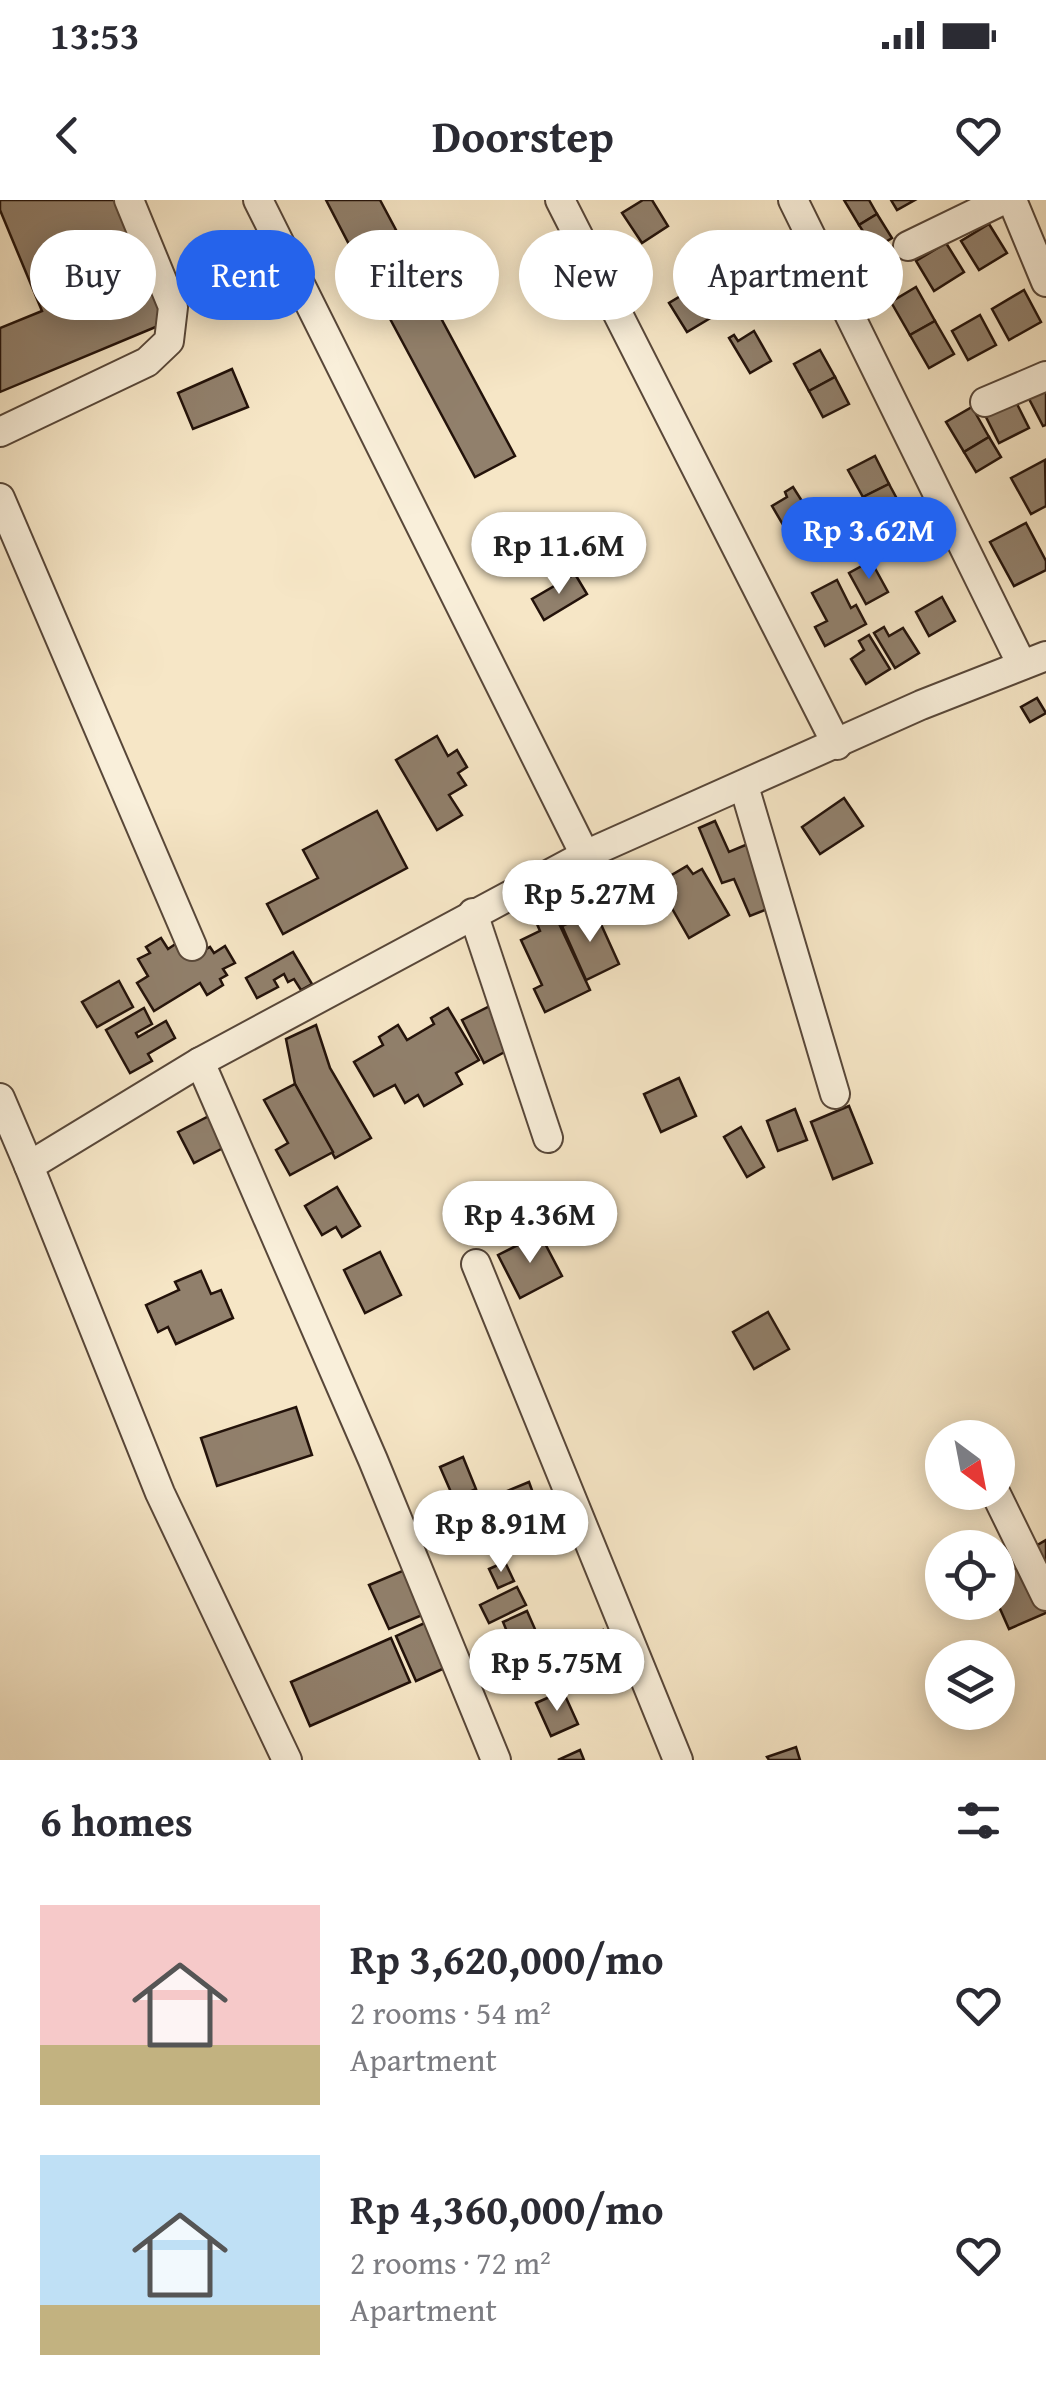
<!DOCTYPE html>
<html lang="en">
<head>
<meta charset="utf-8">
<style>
	:root { --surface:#fff; --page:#f2f2f3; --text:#2b2b33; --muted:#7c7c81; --accent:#2563eb }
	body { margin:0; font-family:"Gentium Book Plus",serif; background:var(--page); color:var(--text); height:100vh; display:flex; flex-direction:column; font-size:38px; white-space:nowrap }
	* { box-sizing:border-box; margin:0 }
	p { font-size:32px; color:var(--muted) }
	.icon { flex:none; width:55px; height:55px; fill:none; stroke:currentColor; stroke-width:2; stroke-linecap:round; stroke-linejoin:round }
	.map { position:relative; height:1560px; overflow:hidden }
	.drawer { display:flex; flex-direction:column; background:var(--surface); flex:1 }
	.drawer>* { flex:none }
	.hud { position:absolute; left:30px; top:30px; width:988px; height:90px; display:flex; gap:20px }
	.needle { width:65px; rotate:148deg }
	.buttons { position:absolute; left:925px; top:1220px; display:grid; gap:20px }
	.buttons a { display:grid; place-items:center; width:90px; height:90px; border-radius:50%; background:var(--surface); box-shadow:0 5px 25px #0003; font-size:50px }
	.price { position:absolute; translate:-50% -85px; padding:0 22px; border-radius:35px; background:#fff; color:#222; font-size:32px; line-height:65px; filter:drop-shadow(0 2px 5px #0008) }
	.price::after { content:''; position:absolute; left:50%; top:60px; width:30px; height:22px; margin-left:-15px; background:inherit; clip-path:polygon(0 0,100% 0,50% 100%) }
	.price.current { background:var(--accent); color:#fff }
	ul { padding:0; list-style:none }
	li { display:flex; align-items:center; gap:30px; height:250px; padding:0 40px }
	li span { display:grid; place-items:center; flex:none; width:280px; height:200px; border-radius:0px; color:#555 }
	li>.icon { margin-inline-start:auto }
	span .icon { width:120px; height:120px; fill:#fffc; stroke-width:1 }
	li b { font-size:42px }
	h2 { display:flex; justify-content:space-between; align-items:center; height:120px; padding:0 40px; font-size:42px }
	.tag { padding:0 35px; border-radius:45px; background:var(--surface); box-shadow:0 5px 25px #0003; font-size:35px; line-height:90px }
	.tag.current { background:var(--accent); color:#fff }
	.status { display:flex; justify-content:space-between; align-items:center; height:70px; padding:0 50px; background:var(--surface); direction:ltr }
	.status svg { height:28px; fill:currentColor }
	header { display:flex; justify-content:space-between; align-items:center; height:130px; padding:0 40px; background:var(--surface); font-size:45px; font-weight:700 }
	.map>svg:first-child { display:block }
	.building { fill:#91806c; stroke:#23120a; stroke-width:2.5 }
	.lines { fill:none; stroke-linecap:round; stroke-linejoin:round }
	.minor-casing { stroke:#584739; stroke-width:32 }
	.minor { stroke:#f9efda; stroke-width:28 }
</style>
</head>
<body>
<div class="status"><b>13:53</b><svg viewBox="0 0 49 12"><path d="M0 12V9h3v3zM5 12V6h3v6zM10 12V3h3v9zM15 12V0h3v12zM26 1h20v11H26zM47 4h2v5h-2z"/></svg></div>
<header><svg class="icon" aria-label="back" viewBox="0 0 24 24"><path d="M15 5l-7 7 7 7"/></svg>Doorstep<svg class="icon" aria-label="heart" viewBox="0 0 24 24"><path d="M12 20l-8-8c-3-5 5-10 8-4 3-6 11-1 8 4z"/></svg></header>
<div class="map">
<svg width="1046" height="1560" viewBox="0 0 1046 1560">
	<rect width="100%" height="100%" fill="#f6e6c6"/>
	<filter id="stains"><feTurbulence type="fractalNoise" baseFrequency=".002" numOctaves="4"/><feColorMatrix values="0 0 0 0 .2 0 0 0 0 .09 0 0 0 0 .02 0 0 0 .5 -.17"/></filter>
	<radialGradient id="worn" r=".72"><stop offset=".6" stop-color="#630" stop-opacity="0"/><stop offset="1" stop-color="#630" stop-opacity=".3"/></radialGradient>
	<g class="building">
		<path d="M0 0H120L170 121 0 192V128L42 111 0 10Z"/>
		<path d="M326 0H380L396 30 353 52Z"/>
		<path d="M643 0H652L668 26 642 43 622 13Z"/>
		<path d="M844 0H869L877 14 859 25Z"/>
		<path d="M891 0H915L897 10Z"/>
		<path d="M877 14 892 38 874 49 859 25Z"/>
		<path d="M989 24 1007 53 979 70 961 41Z"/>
		<path d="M767 36 781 64 756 77 741 50Z"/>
		<path d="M399 40 515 256 475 277 359 61Z"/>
		<path d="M946 43 964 72 934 91 916 61Z"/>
		<path d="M781 64 796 91 770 104 756 77Z"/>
		<path d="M916 87 935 121 910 135 891 102Z"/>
		<path d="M694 88 712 117 687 132 669 103Z"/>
		<path d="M1024 90 1041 122 1009 140 992 109Z"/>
		<path d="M980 115 996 145 968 160 952 131Z"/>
		<path d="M935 121 954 154 929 168 910 135Z"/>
		<path d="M754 131 771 161 750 173 729 138 734 135 738 141Z"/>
		<path d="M820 150 835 177 809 191 794 164Z"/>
		<path d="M232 169 248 207 193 229 178 193Z"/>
		<path d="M835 177 849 204 823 217 809 191Z"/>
		<path d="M1046 183V225L1043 226 1026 193Z"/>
		<path d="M1012 194 1029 228 999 243 985 215Z"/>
		<path d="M972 207 989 237 964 252 946 222Z"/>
		<path d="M989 237 1001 257 976 272 964 252Z"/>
		<path d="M875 256 889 284 863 297 848 270Z"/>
		<path d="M1045 260 1046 306 1031 314 1011 278Z"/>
		<path d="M889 284 903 310 877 324 863 297Z"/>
		<path d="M793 287 807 309 804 313 810 323 789 335 772 306 787 297 785 292Z"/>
		<path d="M1026 323 1046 361V370L1014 386 990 342Z"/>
		<path d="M871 361 888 392 866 404 849 373Z"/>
		<path d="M575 374 587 394 544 420 532 399Z"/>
		<path d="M837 380 851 408 856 405 866 424 825 446 815 427 827 421 812 393Z"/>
		<path d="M942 397 955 421 929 436 916 412Z"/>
		<path d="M884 427 889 436 903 428 919 453 895 468 874 433Z"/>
		<path d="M869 435 890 469 866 484 851 459 864 450 859 441Z"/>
		<path d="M1037 498 1046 513 1030 522 1021 507Z"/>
		<path d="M437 536 448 556 457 550 467 567 458 573 466 585 449 595 462 615 437 630 396 560Z"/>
		<path d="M844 598 863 626 820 654 802 627Z"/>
		<path d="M377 611 407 668 283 734 267 704 318 678 303 650Z"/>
		<path d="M715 621 729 652 748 644 775 706 750 716 734 679 722 683 699 628Z"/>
		<path d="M687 666 693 674 702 669 729 715 689 738 662 691 675 684 670 676Z"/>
		<path d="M595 711 619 764 586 780 562 726Z"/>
		<path d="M555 715 590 790 545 812 534 789 542 785 521 740 540 731 537 724Z"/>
		<path d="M161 738 168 749 180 741 190 758 210 747 214 753 225 746 235 763 223 769 227 775 220 779 223 785 207 795 200 783 154 811 137 783 148 776 138 759 150 753 146 747Z"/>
		<path d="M293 752 312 784 301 790 294 779 288 782 284 774 274 780 278 787 257 798 246 778Z"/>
		<path d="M119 781 133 807 97 827 82 802Z"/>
		<path d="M490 806 512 848 484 863 462 820Z"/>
		<path d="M144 808 152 824 136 833 138 837 166 821 175 838 148 854 152 861 130 873 106 830Z"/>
		<path d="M448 808 479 860 456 873 462 884 424 906 418 895 405 903 395 885 374 896 354 862 383 845 379 837 398 825 407 840 434 824 431 818Z"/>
		<path d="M316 825 330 868 371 938 335 958 295 884 286 839Z"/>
		<path d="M679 878 696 916 661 932 644 894Z"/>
		<path d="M295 884 333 952 290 975 276 950 288 943 264 900Z"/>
		<path d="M849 906 872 963 833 979 811 922Z"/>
		<path d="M795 909 807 940 778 951 767 921Z"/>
		<path d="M209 916 225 947 194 963 178 932Z"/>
		<path d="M741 927 764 967 747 977 724 937Z"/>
		<path d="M337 987 360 1026 342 1037 336 1027 322 1035 305 1006Z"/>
		<path d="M533 997 547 1025 531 1033 516 1006Z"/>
		<path d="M540 1034 562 1076 520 1098 498 1055Z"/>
		<path d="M380 1052 401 1095 365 1113 344 1070Z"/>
		<path d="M201 1071 211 1094 221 1090 233 1118 176 1144 168 1127 158 1132 146 1105 179 1090 175 1082Z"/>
		<path d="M768 1112 789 1149 754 1169 733 1132Z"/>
		<path d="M296 1207 312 1255 217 1286 201 1238Z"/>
		<path d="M463 1257 476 1289 454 1299 440 1267Z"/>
		<path d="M529 1282 545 1326 511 1340 495 1296Z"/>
		<path d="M487 1309 497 1334 469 1346 458 1321Z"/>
		<path d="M1046 1340V1363L1044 1364 1034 1347Z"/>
		<path d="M505 1362 514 1381 498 1388 489 1369Z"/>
		<path d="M1025 1364 1046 1413 1009 1429 997 1402 998 1376Z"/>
		<path d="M407 1369 427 1413 389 1429 369 1385Z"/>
		<path d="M517 1387 526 1405 489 1423 480 1405Z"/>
		<path d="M527 1411 538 1436 513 1446 503 1422Z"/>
		<path d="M429 1421 449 1466 416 1481 396 1436Z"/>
		<path d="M603 1430 617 1458 573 1481 559 1453Z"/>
		<path d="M391 1438 410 1482 310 1526 291 1482Z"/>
		<path d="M544 1457 555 1481 534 1490 524 1466Z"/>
		<path d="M563 1491 578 1524 551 1536 536 1503Z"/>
		<path d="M796 1547 800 1560H769L767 1557Z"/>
		<path d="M580 1550 584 1560H558Z"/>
	</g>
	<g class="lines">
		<g class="minor-casing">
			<g id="minor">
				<path d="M258 0 585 655"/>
				<path d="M560 0 837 545"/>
				<path d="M793 0 1022 465"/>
				<path d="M1012 0 1046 82"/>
				<path d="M908 46 1003 0"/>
				<path d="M985 202 1046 176"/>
				<path d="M0 232 147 162 169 141 173 107 129 0"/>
				<path d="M0 298 192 746"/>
				<path d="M744 586 835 894"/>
				<path d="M473 713 548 938"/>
				<path d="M200 862 373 1260 496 1560"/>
				<path d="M0 898 29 966"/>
				<path d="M476 1064 678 1560"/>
				<path d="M995 1292 1046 1396"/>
				<path d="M287 1560 160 1293 29 966 200 862 585 655 921 505 1046 456"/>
			</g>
		</g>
		<use href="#minor" class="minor"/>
	</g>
	<rect width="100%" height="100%" filter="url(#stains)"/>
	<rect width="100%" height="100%" fill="url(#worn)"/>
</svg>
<div class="buttons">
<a><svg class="needle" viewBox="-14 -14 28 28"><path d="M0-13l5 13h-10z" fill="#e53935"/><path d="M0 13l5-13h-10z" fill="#7c7c81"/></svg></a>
<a><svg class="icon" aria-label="locate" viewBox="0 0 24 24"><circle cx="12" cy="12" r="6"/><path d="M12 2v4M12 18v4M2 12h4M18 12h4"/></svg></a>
<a><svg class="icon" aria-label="layers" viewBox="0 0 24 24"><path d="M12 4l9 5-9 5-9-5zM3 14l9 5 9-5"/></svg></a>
</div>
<b class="price current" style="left:869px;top:382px">Rp 3.62M</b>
<b class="price" style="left:559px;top:397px">Rp 11.6M</b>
<b class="price" style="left:590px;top:745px">Rp 5.27M</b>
<b class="price" style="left:530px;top:1066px">Rp 4.36M</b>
<b class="price" style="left:501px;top:1375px">Rp 8.91M</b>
<b class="price" style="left:557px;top:1514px">Rp 5.75M</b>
<div class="hud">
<a class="tag">Buy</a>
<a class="tag current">Rent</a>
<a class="tag">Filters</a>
<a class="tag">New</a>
<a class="tag">Apartment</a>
</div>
</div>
<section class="drawer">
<h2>6 homes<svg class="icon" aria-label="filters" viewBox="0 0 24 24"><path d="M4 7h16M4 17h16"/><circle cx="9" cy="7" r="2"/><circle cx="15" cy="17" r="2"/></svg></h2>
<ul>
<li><span style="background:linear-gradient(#f6c9c9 70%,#c2b280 0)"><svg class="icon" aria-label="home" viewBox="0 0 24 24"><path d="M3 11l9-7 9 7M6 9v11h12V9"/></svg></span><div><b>Rp 3,620,000/mo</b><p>2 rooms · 54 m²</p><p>Apartment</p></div><svg class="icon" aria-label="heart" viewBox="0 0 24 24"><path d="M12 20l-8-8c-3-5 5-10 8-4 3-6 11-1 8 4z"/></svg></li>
<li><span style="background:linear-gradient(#bfe0f5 75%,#c2b280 0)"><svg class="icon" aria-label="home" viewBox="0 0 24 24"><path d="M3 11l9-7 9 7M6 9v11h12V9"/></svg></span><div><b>Rp 4,360,000/mo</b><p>2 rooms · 72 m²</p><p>Apartment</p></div><svg class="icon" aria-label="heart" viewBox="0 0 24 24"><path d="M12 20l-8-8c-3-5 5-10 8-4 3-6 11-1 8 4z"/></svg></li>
</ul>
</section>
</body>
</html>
